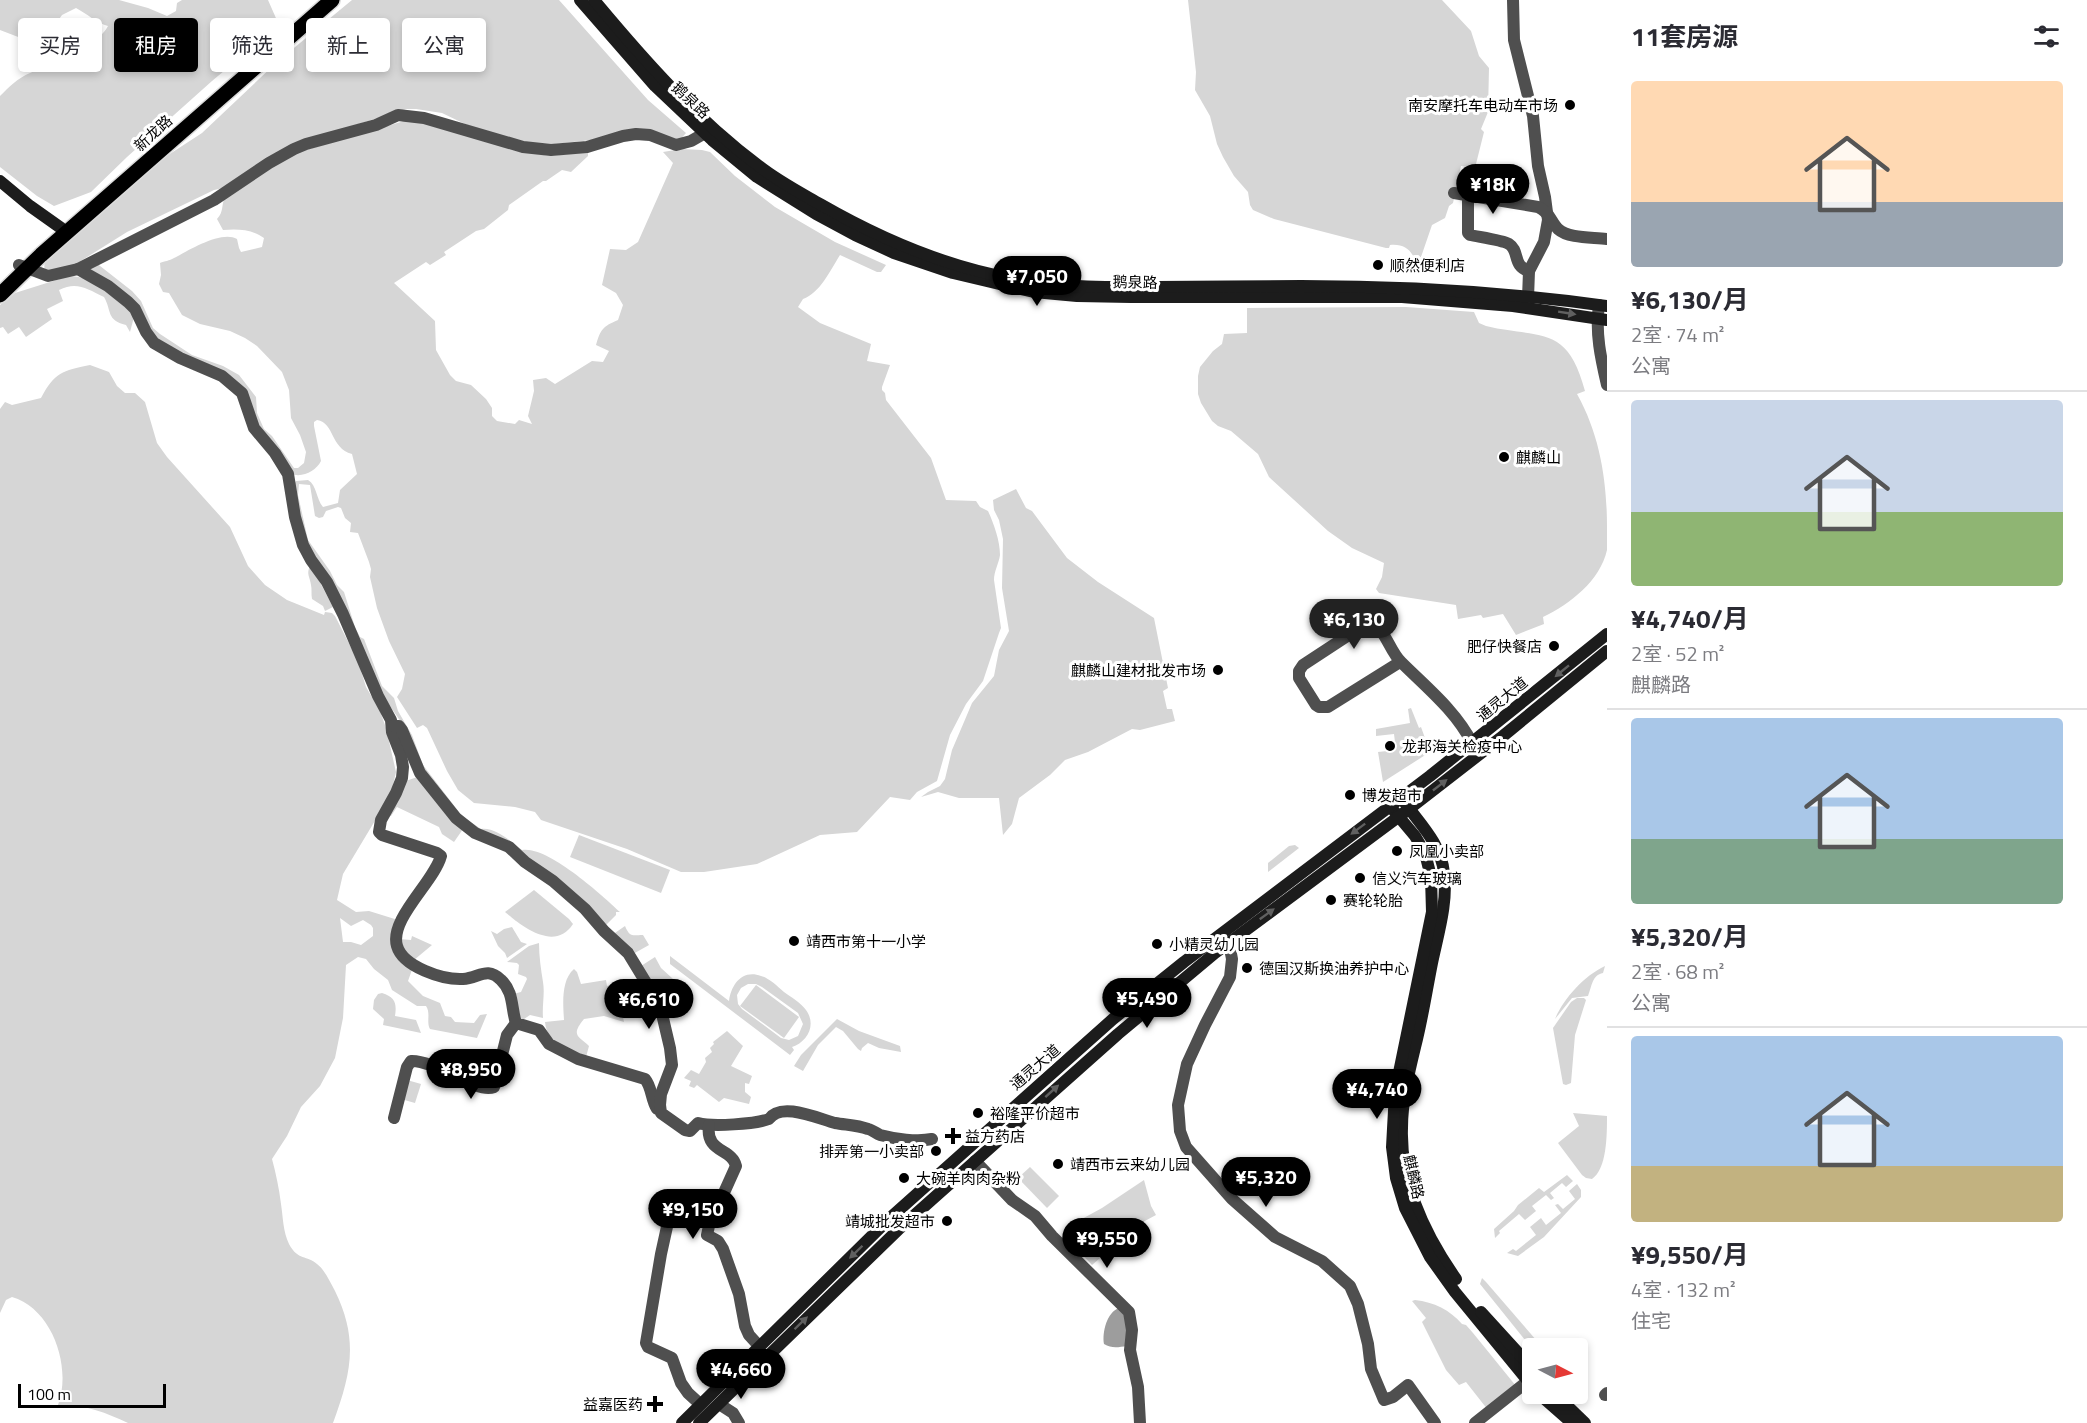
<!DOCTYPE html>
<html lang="zh">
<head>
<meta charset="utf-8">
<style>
	:root { --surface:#fff; --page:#f7f7f7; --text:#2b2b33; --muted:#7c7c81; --line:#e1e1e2; --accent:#000 }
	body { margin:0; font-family:"Titillium Web","Noto Sans SC",sans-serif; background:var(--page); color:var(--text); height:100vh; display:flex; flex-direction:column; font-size:22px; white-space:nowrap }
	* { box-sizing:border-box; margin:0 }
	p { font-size:20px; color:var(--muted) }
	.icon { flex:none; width:33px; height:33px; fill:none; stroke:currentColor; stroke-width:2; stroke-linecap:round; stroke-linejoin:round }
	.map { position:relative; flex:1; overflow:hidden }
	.side { display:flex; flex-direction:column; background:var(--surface); width:480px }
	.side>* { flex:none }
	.top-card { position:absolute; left:18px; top:18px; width:570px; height:54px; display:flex; gap:12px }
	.needle { width:39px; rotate:96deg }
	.buttons { position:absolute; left:1522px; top:1338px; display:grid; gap:12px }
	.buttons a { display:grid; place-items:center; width:66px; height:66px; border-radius:6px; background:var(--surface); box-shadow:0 3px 9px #0003; font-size:30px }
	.scale { position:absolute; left:18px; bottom:15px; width:148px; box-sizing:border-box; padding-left:6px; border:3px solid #000; border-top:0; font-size:16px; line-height:21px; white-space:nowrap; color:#000; -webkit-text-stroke:4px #fff; paint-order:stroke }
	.price { position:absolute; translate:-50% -51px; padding:0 14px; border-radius:21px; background:var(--accent); color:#fff; font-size:20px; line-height:39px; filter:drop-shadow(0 2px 3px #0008) }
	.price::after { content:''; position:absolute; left:50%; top:36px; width:18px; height:14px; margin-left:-9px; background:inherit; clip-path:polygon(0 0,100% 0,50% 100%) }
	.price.on { background:#222; color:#fff }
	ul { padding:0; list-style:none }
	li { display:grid; align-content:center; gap:12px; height:318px; padding:0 24px }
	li+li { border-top:2px solid var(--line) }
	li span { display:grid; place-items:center; height:186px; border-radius:6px; color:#555 }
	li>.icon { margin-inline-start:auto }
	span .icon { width:108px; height:108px; fill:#fffc; stroke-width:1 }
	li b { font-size:26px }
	h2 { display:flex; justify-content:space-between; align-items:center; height:72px; padding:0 24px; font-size:26px }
	.chip { padding:0 21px; border-radius:6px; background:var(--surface); box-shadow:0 3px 9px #0003; font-size:21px; line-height:54px }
	.chip.on { background:var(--accent); color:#fff }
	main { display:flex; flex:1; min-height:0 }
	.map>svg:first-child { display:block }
	.green { fill:#d6d6d6; fill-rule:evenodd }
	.water { fill:#9d9d9d }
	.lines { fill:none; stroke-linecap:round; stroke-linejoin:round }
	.primary-casing { stroke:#dbdbdb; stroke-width:18 }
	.street { stroke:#4f4f4f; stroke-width:12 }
	.secondary { stroke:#1c1c1c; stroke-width:12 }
	.primary { stroke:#000; stroke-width:15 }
	.oneway { fill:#606060 }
	.poi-dot { fill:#000; stroke:#fff; stroke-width:2 }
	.labels { text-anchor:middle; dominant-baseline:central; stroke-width:6; stroke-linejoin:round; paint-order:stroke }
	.street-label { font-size:15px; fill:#000; stroke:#fff }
	.poi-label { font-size:15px; fill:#000; stroke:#fff; text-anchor:start }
</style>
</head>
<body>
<main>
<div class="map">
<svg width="1607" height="1423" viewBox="0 0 1607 1423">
	<rect width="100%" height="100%" fill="#fff"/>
	<g class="green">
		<path d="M0 0H119L148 8 167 16 176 11 177 3 182 0H268L279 25 212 81 127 157 91 192 54 206 37 196 0 167V96C9 87 18 78 30 73 36 70 43 69 48 66 56 61 58 51 68 47 84 41 99 43 108 26 98 24 86 13 76 8L62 15 53 28 37 31 26 40 0 30Z"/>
		<path d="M352 0H559L648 100 686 133 679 141 601 139 554 144 527 143 467 125 442 113 416 109H406L327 134 223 188 214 190 127 232 76 264 51 272 45 270C42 262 49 258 54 253L159 161 202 133 277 62Z"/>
		<path d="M1188 0H1442L1471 31 1479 56 1489 68 1488 112 1481 129 1484 132 1475 168 1461 166 1453 203 1449 206 1445 218 1432 225 1421 257 1415 259C1409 248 1403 244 1390 245L1389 248H1386L1274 219 1253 210 1250 205 1248 192 1234 176 1223 157 1217 144 1210 116 1195 90 1196 72Z"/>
		<path d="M411 119 518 151 550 156 588 152V156L571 172 562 170 546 181H543L509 205 508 210 484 229 476 231 444 252 446 255 430 265 426 262 394 283 435 321 436 350 450 375 456 381 471 385 486 399 492 408V416L497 421 515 424 519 420 532 424 528 416 534 391 533 380 546 378 555 384 592 361 603 362 609 351 596 345C601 329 602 327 618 320L623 305 616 293 602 285 610 249 626 250 638 242 673 163 663 152 681 149 702 150 710 152 735 176 775 207 835 242 886 265 881 272H877L840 255C830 271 820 293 803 299L798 307 820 323 871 344 867 361 890 365 882 387V390L885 393 886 400 931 458 946 500 976 501 980 507 988 511C994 524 1000 541 1000 555 999 563 994 571 994 580L1001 628 999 633 983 681 966 704 950 735 937 781 917 792 910 800 890 797 857 832 820 835 757 864 704 872H681L627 849 541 820 535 812 515 807 474 803 458 790 447 771 427 728 423 725 417 728 397 697 402 689 405 674 389 641 377 608 370 577 371 569 369 562 358 533 350 532 351 523 345 518 341 508 338 507 326 511 323 517 319 518 315 516 310 485 299 484 298 495 308 540 330 571 337 585 344 592 355 627 360 637 364 639 382 686 394 698 398 711 412 735 423 765 462 816 481 829C496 827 511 842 522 850 547 845 602 895 620 912H616V915L605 926 595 915 463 821 431 782 403 725 383 696 305 540 294 484 296 481 308 480C317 485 316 499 323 507L338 503 340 490 357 474 352 454C330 448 335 423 317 420L314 422V426L321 461C316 471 303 478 291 474L254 417 248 394 161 343 86 266 95 262 132 291 141 301 153 328 160 334 192 355 223 366 239 375 256 397 257 413 264 429 272 436 294 468H298L304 463 306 452 300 435 291 418 289 390 282 372 257 346 245 338 230 331 200 324 182 315 169 293 163 292 159 284 161 275 160 263C165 261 169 261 174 258 188 251 221 230 237 239L239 248 241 252 262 247 264 238C252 229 237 229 223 230L217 219C224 212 221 205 225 197L292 154Z"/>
		<path d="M69 276C95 276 118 299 134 317L130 332 126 325C106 320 112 311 104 297 87 289 77 281 59 290L63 301 47 309 52 319 26 337 19 327 8 334 3 327 0 328V305L15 293Z"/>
		<path d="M1406 307 1474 312 1479 323 1486 326C1540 339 1567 323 1585 391L1577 394C1600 435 1607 481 1607 527 1607 534 1607 543 1607 550 1600 581 1570 604 1543 617L1544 624 1516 635 1503 614 1483 618 1481 615 1458 619 1456 605 1379 593 1376 589 1382 577 1384 563 1352 548 1328 531 1269 477 1258 454 1231 431 1218 426 1212 421 1201 403 1198 394V376L1200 367 1213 351 1222 344 1224 334 1247 333V308Z"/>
		<path d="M90 365 109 372 117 386 125 393H135L145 402 157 443 167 457 230 527 248 566 265 585 287 600 324 615 325 612 332 613 335 616 358 661 366 687 380 711 386 728 396 772 391 794 343 874 337 900 356 912 369 911 398 920 395 931 413 967 408 981 423 996 440 1003 445 1016 451 1017 455 1022 474 1023 480 1015 487 1014 477 1038 430 1029C426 1022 431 1013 426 1006H417L392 990 388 980 374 969 366 959 358 957 346 965 343 1018 335 1058 320 1086 301 1107 287 1136 272 1159C276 1174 279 1188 281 1204 283 1217 283 1232 289 1244 298 1261 307 1255 317 1264 325 1270 330 1282 335 1291 359 1340 351 1374 333 1423H128C105 1412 84 1404 58 1405 72 1368 53 1309 12 1297L6 1300 0 1313V409L5 402 12 405 41 398C55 372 62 371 90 365ZM340 918 351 926 363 920 371 925 373 928V936L361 945 351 942H343Z"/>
		<path d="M1016 489 1026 508 1032 511 1067 558 1098 582 1154 618 1168 688 1163 691 1167 709H1172L1175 721 1140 730 1132 729 1088 752 1065 760 1050 775 1019 798 1012 824 1003 835 999 798H959L938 792 921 797 928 792 940 786 945 779 952 750 964 722 972 703 994 676 999 650 1009 631 1002 588 1003 539 999 520 994 510 993 500Z"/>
		<path d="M310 566 313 569 333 607 325 611 323 606 312 599C311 594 312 589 311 585 310 577 306 574 310 566Z"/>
		<path d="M1411 708 1419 728 1421 727 1430 752 1383 782 1378 752 1396 750 1394 734 1376 736V729L1410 723 1408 709Z"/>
		<path d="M420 776 463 829 454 842 442 834 439 827 397 807 391 816 386 817 406 781Z"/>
		<path d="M579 835 670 870 661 893 570 857Z"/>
		<path d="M1295 845 1299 848 1268 872V863L1289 846Z"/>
		<path d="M534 890 569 919 573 924C555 952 522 927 505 912Z"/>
		<path d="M625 926C630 938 633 935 643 935L649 945 633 954 612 935Z"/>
		<path d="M512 927 521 942 527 944 507 958 505 953 498 946 491 931 497 934 504 929Z"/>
		<path d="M412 936 432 945 414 960 408 957 399 939 411 940Z"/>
		<path d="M539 943C539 956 541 970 543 982 545 993 542 1006 543 1018L530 1015 521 1021 513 994 521 992 527 979 526 977 518 974 519 965 517 963 507 962 529 946Z"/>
		<path d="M670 956 729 1001C731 985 742 969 761 976 769 978 777 986 784 992 791 997 801 1003 806 1010 817 1025 807 1042 792 1047L794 1050 790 1055 670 964ZM748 984H756L762 987 798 1013 803 1024 798 1036 789 1040 781 1038 742 1009 738 1004 737 995 741 988Z"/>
		<path d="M655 957 661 968 684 989 669 1004 658 999 641 966Z"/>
		<path d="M1605 966 1603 973C1592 975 1592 986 1588 996L1572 998 1555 1019C1564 998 1584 976 1605 966Z"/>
		<path d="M574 969 577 972 581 984 606 980 607 986 616 984 624 1022 604 1016 584 1019C570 1036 579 1036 589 1046L586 1057C568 1049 547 1044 545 1022L564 1020C563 1004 561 980 574 969Z"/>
		<path d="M756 985 799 1017 784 1038 740 1006Z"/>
		<path d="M382 993C395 997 397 1003 395 1016L416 1020 421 1033 383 1025 384 1019 373 1009 374 1000 378 994Z"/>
		<path d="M1577 998H1584L1586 1000 1575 1035 1571 1083 1566 1085 1563 1084 1553 1028 1571 1002Z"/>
		<path d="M837 1019 859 1031 900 1046 901 1052 879 1048 868 1043 862 1048 861 1051 858 1049 843 1031 836 1027 818 1045 803 1071 794 1066 801 1055Z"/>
		<path d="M727 1031 743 1046 731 1066 752 1076 749 1084 745 1083V1092L751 1097 749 1104 724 1098 719 1102 697 1085 694 1088 689 1086 691 1081 684 1078 691 1070 699 1074 706 1062 705 1058 712 1052 710 1048 714 1044 713 1042Z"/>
		<path d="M407 1080 421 1084 415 1103 401 1099Z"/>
		<path d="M1573 1113 1607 1116C1607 1135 1607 1169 1592 1179L1586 1178 1582 1175 1558 1143 1579 1126Z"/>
		<path d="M1030 1167 1059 1196 1047 1208 1018 1178Z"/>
		<path d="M1567 1175 1573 1181 1566 1187 1562 1183 1550 1193 1554 1198 1551 1200 1546 1195 1532 1206 1536 1211 1525 1220 1519 1214 1499 1231 1500 1233 1495 1238 1494 1229 1514 1211 1518 1205 1539 1188 1544 1192Z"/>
		<path d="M1144 1180 1151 1206 1156 1215 1100 1245 1097 1249 1100 1258 1092 1265 1081 1253 1085 1250 1068 1230 1080 1220 1102 1208Z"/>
		<path d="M1577 1184 1581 1190V1197L1544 1237 1518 1256 1507 1253 1513 1249 1516 1251 1536 1235 1530 1227 1541 1218 1546 1225 1561 1213 1555 1205 1558 1204 1563 1209 1575 1199 1569 1191Z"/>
		<path d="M1482 1278 1486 1282 1543 1348 1533 1350 1480 1284Z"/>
		<path d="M1415 1300C1434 1302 1450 1310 1462 1324L1466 1325 1473 1333 1516 1386 1488 1410 1466 1382 1459 1385 1446 1370 1422 1322 1426 1318 1412 1301Z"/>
	</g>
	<path class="water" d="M1119 1308 1126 1313 1127 1346C1119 1347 1112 1349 1104 1344 1102 1332 1107 1312 1119 1308Z"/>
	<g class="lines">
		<g class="primary-casing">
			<path id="primary" d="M0 295 41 255 332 0"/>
		</g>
		<g class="street">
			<path d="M1513 0 1514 40 1533 116 1538 166 1545 197 1548 220 1544 242 1529 271 1528 298"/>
			<path d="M1454 193 1538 207C1549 211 1551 222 1558 229 1569 239 1593 237 1607 239"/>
			<path d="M1468 195V233L1470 235C1479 237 1502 240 1509 244 1520 251 1512 266 1529 271"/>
			<path d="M19 265 48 276 78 269 108 286 128 302 135 309 146 332 154 343 180 358 222 376 242 393 254 428 275 453 288 474 295 517 303 545 311 560 327 582 343 614 378 696 391 720 392 732 401 755 403 767 402 778 396 793 381 820 379 832 382 835 437 853 441 856C434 882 389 919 397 946 403 967 443 980 463 979 479 978 487 966 501 980 514 992 511 1008 516 1023L539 1030 549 1044 578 1059 645 1079C652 1087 651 1100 657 1109H660"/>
			<path d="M78 269 214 200 269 163 294 149 306 144 376 125 398 115 424 118 523 147 551 150 587 147 623 136 636 134 650 135 676 145 691 141 705 133"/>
			<path d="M1599 305C1595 333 1601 359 1607 385"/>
			<path d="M1400 662 1328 707H1319L1316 705 1299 678V671L1303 665 1367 623H1374C1387 634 1390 651 1401 662 1426 687 1456 711 1472 743"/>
			<path d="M392 726H399L402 730 420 773 456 818 475 833 509 847 525 862 553 881 585 909 604 931 628 953 656 999 662 1014 670 1048 672 1065 661 1094 660 1105 661 1113 685 1130 690 1131 698 1123C712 1127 756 1124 769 1119 781 1101 819 1119 835 1123 846 1125 857 1125 868 1129 872 1130 876 1133 880 1135 895 1139 917 1142 932 1139"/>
			<path d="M1229 943 1232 959 1230 977 1205 1025 1187 1064 1178 1105 1180 1131 1186 1147 1232 1199 1275 1237 1322 1261 1350 1286 1358 1304 1368 1344 1371 1369 1384 1400 1393 1397 1408 1385 1435 1423"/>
			<path d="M394 1118 407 1067 411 1061C436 1060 475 1094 494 1087L507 1035 516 1023"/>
			<path d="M709 1125C705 1153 732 1148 736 1166L709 1226 707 1235 718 1241 723 1249 739 1294 745 1326 749 1335 759 1346"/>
			<path d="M975 1161 1012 1200 1035 1216 1052 1236 1129 1312 1132 1330 1130 1350 1138 1387 1140 1423"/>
			<path d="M1605 1395 1607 1393"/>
			<path d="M700 1404 688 1393 681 1383 672 1358 648 1347 646 1343 661 1254 672 1204C683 1192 703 1205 716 1210"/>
			<path d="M719 1404 733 1413 739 1423"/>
			<path d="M1475 1423 1528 1381"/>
		</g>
		<g class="secondary">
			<path d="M580 0 655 86 712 140 757 177 816 214 855 235 894 253 953 273 1034 292 1077 296 1131 297H1402L1513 306 1607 320"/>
			<path d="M594 0C644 60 696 119 759 166 778 181 799 192 820 204 886 242 957 272 1034 282 1074 288 1115 287 1156 287 1204 287 1253 286 1301 286 1403 286 1506 292 1607 306"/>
			<path d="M0 181 30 206 61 228"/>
			<path d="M1405 803C1421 825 1441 844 1444 873 1448 902 1438 934 1432 963 1427 988 1423 1014 1417 1039 1410 1068 1402 1098 1402 1128 1400 1184 1425 1235 1456 1279"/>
			<path d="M1394 811 1415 836 1425 853 1431 877 1432 912 1395 1092 1392 1147 1396 1178 1405 1208 1430 1257 1455 1292 1533 1387"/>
			<path d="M1481 1312 1533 1369"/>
			<path d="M1539 1394 1572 1423"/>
			<path d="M1555 1394 1585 1423"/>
			<path d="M682 1423 890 1218 1113 1019 1184 962 1430 776 1607 634"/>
			<path d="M699 1423 900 1228 1118 1034 1215 953 1409 809 1503 736 1607 651"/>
		</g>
		<use href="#primary" class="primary"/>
	</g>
	<defs><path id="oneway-solid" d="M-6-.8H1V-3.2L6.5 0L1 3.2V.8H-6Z" transform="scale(1.5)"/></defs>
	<g class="oneway">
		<use href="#oneway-solid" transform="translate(1567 313) rotate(9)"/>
		<use href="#oneway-solid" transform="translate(1562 671) rotate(141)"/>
		<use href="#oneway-solid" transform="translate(1440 785) rotate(-38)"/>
		<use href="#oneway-solid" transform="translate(1358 829) rotate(143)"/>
		<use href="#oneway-solid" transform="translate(1267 914) rotate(-36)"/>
		<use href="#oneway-solid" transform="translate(1052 1091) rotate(-42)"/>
		<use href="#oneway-solid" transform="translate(856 1252) rotate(136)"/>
		<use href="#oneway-solid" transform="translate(801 1323) rotate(-44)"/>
	</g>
	<g class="poi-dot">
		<circle cx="1570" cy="105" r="6"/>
		<circle cx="1378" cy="265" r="6"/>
		<circle cx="1504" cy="457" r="6"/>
		<circle cx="1554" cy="646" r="6"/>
		<circle cx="1218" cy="670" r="6"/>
		<circle cx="1390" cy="746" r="6"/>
		<circle cx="1350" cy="795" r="6"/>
		<circle cx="1397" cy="851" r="6"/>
		<circle cx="1360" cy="878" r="6"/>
		<circle cx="1331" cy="900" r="6"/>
		<circle cx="794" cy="941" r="6"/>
		<circle cx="1157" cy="944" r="6"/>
		<circle cx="1247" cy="968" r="6"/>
		<circle cx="978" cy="1113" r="6"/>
		<path d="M950 1127h6v6h6v6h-6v6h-6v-6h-6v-6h6z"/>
		<circle cx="936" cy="1151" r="6"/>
		<circle cx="1058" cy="1164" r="6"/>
		<circle cx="904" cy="1178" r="6"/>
		<circle cx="947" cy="1221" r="6"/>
		<path d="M652 1395h6v6h6v6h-6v6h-6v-6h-6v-6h6z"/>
	</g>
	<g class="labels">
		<g class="street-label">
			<text transform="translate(691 100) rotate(43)">鹅泉路</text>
			<text transform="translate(153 133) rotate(-42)">新龙路</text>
			<text transform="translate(1135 282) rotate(1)">鹅泉路</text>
			<text transform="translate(1502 699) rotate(-39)">通灵大道</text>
			<text transform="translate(1035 1067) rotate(-41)">通灵大道</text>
			<text transform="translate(1414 1177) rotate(77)">麒麟路</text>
		</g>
		<g class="poi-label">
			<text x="1558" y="105" text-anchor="end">南安摩托车电动车市场</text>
			<text x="1390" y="265">顺然便利店</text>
			<text x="1516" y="457">麒麟山</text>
			<text x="1542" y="646" text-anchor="end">肥仔快餐店</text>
			<text x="1206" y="670" text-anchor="end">麒麟山建材批发市场</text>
			<text x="1402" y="746">龙邦海关检疫中心</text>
			<text x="1362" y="795">博发超市</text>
			<text x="1409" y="851">凤凰小卖部</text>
			<text x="1372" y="878">信义汽车玻璃</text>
			<text x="1343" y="900">赛轮轮胎</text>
			<text x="806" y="941">靖西市第十一小学</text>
			<text x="1169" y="944">小精灵幼儿园</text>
			<text x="1259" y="968">德国汉斯换油养护中心</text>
			<text x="990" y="1113">裕隆平价超市</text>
			<text x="965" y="1136">益方药店</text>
			<text x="924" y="1151" text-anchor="end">排弄第一小卖部</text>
			<text x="1070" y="1164">靖西市云来幼儿园</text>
			<text x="916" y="1178">大碗羊肉肉杂粉</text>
			<text x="935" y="1221" text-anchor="end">靖城批发超市</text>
			<text x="643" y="1404" text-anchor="end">益嘉医药</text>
		</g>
	</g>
</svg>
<div class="buttons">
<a><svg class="needle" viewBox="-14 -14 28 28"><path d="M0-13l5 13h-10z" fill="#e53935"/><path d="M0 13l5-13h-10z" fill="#7c7c81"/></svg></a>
</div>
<div class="scale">100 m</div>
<b class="price" style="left:1493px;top:215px">¥18K</b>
<b class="price" style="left:1037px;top:307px">¥7,050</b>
<b class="price on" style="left:1354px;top:650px">¥6,130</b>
<b class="price" style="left:1147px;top:1029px">¥5,490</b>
<b class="price" style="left:649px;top:1030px">¥6,610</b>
<b class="price" style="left:471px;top:1100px">¥8,950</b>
<b class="price" style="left:1377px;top:1120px">¥4,740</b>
<b class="price" style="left:1266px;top:1208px">¥5,320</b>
<b class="price" style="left:693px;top:1240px">¥9,150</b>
<b class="price" style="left:1107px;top:1269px">¥9,550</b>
<b class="price" style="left:741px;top:1400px">¥4,660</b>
<div class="top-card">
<a class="chip">买房</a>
<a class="chip on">租房</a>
<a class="chip">筛选</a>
<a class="chip">新上</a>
<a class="chip">公寓</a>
</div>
</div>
<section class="side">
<h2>11套房源<svg class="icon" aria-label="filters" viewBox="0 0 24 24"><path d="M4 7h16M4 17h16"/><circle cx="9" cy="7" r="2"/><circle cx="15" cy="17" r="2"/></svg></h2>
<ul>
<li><span style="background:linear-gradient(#ffd9b3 65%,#9aa5b1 0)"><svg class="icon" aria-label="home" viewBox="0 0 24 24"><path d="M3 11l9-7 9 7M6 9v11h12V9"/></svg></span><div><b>¥6,130/月</b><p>2室 · 74 m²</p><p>公寓</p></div></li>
<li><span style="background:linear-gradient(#c9d6e8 60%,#8fb573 0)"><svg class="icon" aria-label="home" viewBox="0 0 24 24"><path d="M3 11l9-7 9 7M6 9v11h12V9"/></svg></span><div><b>¥4,740/月</b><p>2室 · 52 m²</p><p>麒麟路</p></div></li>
<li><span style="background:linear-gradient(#a9c7e8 65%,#7fa58c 0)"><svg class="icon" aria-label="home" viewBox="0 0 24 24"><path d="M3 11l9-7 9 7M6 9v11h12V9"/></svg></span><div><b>¥5,320/月</b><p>2室 · 68 m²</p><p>公寓</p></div></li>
<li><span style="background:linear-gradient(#a9c7e8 70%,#c2b280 0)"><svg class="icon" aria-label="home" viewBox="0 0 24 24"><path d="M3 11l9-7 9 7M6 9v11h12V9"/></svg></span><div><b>¥9,550/月</b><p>4室 · 132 m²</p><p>住宅</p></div></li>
</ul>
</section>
</main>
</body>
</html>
